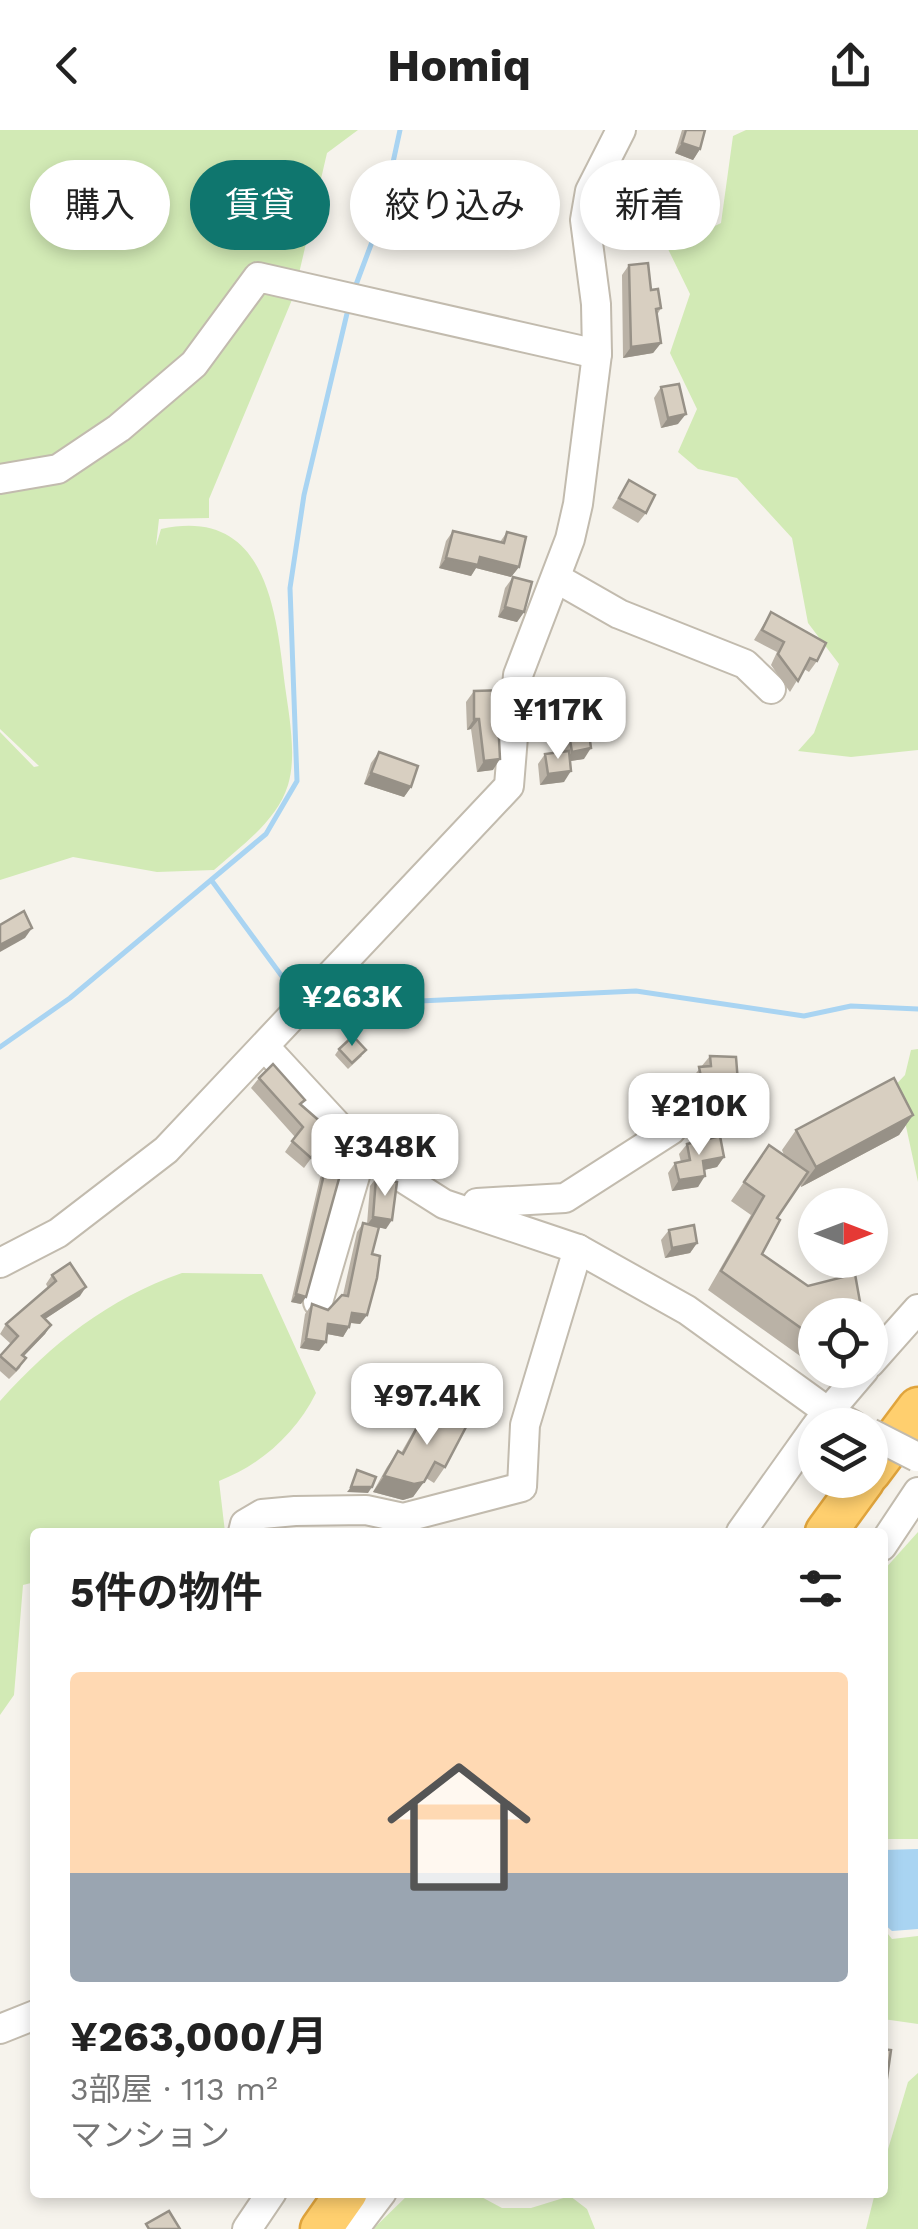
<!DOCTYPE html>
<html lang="ja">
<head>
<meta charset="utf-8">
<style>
	:root { --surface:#fff; --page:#f2f2f2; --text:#222; --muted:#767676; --accent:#0f766e }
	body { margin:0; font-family:"Work Sans","Noto Sans JP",sans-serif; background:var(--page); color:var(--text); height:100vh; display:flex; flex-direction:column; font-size:38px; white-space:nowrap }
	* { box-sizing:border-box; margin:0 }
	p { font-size:32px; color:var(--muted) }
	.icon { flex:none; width:55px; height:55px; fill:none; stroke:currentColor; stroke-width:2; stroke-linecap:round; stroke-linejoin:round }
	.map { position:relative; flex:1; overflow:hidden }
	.panel { position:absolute; left:30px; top:1398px; width:858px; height:670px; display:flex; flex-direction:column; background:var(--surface); border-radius:10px; box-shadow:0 5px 15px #0003 }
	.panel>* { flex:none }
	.top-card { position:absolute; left:30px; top:30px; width:860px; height:90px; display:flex; gap:20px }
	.needle { width:65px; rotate:90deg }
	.fabs { position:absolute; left:798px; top:1058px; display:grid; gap:20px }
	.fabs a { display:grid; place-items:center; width:90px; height:90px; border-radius:50%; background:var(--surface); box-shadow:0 5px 15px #0003; font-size:50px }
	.price { position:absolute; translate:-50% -85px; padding:0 22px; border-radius:20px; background:#fff; color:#222; font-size:32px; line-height:65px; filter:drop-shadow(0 2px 5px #0008) }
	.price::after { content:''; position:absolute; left:50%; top:60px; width:30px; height:22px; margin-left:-15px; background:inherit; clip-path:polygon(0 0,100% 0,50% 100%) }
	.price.active { background:var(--accent); color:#fff }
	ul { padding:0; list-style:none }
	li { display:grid; align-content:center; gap:20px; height:530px; padding:0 40px }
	li span { display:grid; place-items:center; height:310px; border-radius:10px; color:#555 }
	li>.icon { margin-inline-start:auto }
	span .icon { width:180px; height:180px; fill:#fffc; stroke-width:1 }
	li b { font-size:42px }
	h2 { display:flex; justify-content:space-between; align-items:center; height:120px; padding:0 40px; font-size:42px }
	.pill { padding:0 35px; border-radius:45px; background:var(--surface); box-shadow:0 5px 15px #0003; font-size:35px; line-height:90px }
	.pill.active { background:var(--accent); color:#fff }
	header { display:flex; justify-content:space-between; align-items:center; height:130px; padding:0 40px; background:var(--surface); font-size:45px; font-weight:700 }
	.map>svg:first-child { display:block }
	.green { fill:#d2eab5 }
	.water { fill:#a9d4f2 }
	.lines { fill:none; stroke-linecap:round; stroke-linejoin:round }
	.stream { stroke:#a9d4f2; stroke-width:5 }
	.minor-casing { stroke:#c2bbae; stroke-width:32 }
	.highway-casing { stroke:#e0a43c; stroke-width:45 }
	.minor { stroke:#fff; stroke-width:28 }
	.highway { stroke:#ffcf6e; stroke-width:40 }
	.minor-bridge-casing { stroke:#c2bbae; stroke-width:32; stroke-linecap:butt }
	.minor-bridge { stroke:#fff; stroke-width:28 }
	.wall { fill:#bab2a6 }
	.shaded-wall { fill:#979187 }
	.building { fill:#d8cfc1; stroke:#979187; stroke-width:2.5 }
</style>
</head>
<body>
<header><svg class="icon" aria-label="back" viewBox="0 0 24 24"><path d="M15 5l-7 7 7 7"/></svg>Homiq<svg class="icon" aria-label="share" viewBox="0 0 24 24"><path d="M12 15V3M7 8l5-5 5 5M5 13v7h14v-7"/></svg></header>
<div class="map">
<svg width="918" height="2099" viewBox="0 0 918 2099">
	<rect width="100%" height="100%" fill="#f6f3ec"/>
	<g class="green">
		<path d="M0 0H358L327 23 294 165 209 369V388L159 389 156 416 161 399C267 376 276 481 285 556 289 585 297 626 288 655 277 691 241 716 214 740L157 742 73 727 0 750V602L34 637 39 636 0 599Z"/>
		<path d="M746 0H918V620L851 627 798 621 814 603 839 534 808 493 792 408 737 348 698 339 678 322 697 279 670 223 690 164 668 119 721 93 733 6Z"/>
		<path d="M918 919V1052L904 987 888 963 905 945 911 920Z"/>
		<path d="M182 1143 262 1144 316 1263C296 1303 261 1335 219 1351L225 1402H35V1452L23 1455 14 1565 0 1585V1271C52 1213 108 1169 182 1143Z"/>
		<path d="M918 1402V1709H883V1441Z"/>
		<path d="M883 1798 892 1809 918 1806V1894L883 1889Z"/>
		<path d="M918 1943V2099H866L875 2063 882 2062 883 2036 908 1952Z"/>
		<path d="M410 2063H474L502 2078H531L570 2066 587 2079 595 2099H373Z"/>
	</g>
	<path class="water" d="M918 1719V1799L892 1801 883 1793V1720Z"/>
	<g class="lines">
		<g class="stream">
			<path d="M354 160 381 88 400 0"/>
			<path d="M212 751 295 864"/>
			<path d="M314 876 636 861 804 886 851 876 918 879"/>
			<path d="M0 917 70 868 266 704 297 651 290 458 304 365 349 175"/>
		</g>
		<g class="minor-casing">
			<g id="minor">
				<path d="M0 349 58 339 119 298 194 234 258 147 597 224"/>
				<path d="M556 448 619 484 745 534 771 559"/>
				<path d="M265 917 362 1022 444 1074 578 1119 687 1180 827 1281 853 1295"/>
				<path d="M474 1081 477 1073 565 1068 671 1000"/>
				<path d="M0 1133 58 1103 166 1020 509 656 518 545 570 409 578 374 597 224 596 174 585 90 590 61 621 0"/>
				<path d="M318 1172 362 1022"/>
				<path d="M870 1233 918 1179"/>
				<path d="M818 1294 864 1240"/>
				<path d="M243 1402 245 1394 262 1384 295 1381 366 1380 403 1388 522 1357 525 1295 578 1119"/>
				<path d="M741 1402 815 1298"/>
				<path d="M882 1416 918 1362"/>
				<path d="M0 1899 35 1885"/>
				<path d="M247 2099 272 2062"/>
				<path d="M354 2099 382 2062"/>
			</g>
		</g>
		<g class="highway-casing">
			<g id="highway">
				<path d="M870 1342 918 1278"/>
				<path d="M826 1402 864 1350"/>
				<path d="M321 2099 347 2062"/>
			</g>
		</g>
		<use href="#minor" class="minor"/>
		<use href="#highway" class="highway"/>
		<g class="minor-bridge-casing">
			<path id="minor-bridge" d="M870 1303 917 1327"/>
		</g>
		<use href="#minor-bridge" class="minor-bridge"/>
	</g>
	<g class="wall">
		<path d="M682 0H705L700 19 693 30 675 23Z"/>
		<path d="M629 135 651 160 661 178 657 185 661 213 653 223 623 228 622 145Z"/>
		<path d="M661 257 678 294 661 298 654 268Z"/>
		<path d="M629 350 646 383 638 393 612 378Z"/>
		<path d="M453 401 500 412 507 402 519 437 511 447 476 438 471 446 439 438 446 411Z"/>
		<path d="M513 447 524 482 517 492 498 487 505 458Z"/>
		<path d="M771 482 817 531 809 542 804 539 790 562 771 535 777 522 754 510Z"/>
		<path d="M474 561 503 588 498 596 493 640 477 642 471 599 467 600 466 572Z"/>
		<path d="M567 592 584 629 570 631 564 652 540 655 538 634 545 624 563 622 559 602Z"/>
		<path d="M379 622 411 657 404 667 364 654 371 633Z"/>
		<path d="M339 919 362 926 348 939 335 925Z"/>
		<path d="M710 926 734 1002 704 1006 692 948Z"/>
		<path d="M259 948 301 975 331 1001 304 1038 285 1022 295 1007 251 958Z"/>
		<path d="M913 985 899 1005 801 1057 800 1054 777 1088 762 1124 808 1156 862 1183 860 1185H815V1220L807 1231 708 1160 751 1085 731 1071 769 1015 784 1025 782 1020 796 1000Z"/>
		<path d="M687 1014 724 1027 717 1037 704 1040 698 1057 672 1061 668 1043 675 1033 681 1032 679 1024Z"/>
		<path d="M325 1040 301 1174 291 1172 320 1048Z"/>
		<path d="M376 1048 386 1099 379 1097 372 1124 367 1185 360 1194 350 1193 349 1197 343 1207 327 1204 326 1212 319 1221 300 1218 305 1184 312 1174 328 1180 343 1165 357 1102 363 1093 367 1094 370 1056Z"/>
		<path d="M669 1100 697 1113 690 1123 665 1128 661 1110Z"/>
		<path d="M52 1145 80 1166 45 1189 51 1195 45 1204 24 1226 20 1238 9 1249 0 1241V1226L11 1214 0 1204 6 1194 48 1158 46 1154Z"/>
		<path d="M428 1277 445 1337 434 1353 426 1348 413 1367 403 1370 373 1362 387 1337 398 1321 401 1323 418 1293Z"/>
	</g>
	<g class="shaded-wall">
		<path d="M682 13 700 19 693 30 675 23Z"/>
		<path d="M661 213 653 223 623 228 631 217Z"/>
		<path d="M686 284 678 294 661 298 668 288Z"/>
		<path d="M480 427 519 437 511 447 476 438 471 446 439 438 446 428Z"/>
		<path d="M505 477 524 482 517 492 498 487Z"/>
		<path d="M474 589H479L471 599 467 600Z"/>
		<path d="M591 618 584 629 564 632 572 622Z"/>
		<path d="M500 629 493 640 477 642 484 631Z"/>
		<path d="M571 641 564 652 540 655 548 644Z"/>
		<path d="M371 643 411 657 404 667 364 654Z"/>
		<path d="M32 798 25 808 0 822V815Z"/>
		<path d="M913 985 899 1005 801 1057 816 1037Z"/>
		<path d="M741 991 734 1002 704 1006 711 996Z"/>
		<path d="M724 1027 717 1037 695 1042 703 1031Z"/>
		<path d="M705 1046 698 1057 672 1061 679 1050Z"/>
		<path d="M373 1087 392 1090 386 1099 367 1095Z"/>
		<path d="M697 1113 690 1123 665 1128 672 1118Z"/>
		<path d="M86 1157 80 1166 36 1195 42 1186Z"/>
		<path d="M296 1164 306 1167 301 1174 291 1172Z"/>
		<path d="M352 1183 367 1185 360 1194 345 1192Z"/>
		<path d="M328 1194 349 1197 343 1207 322 1203Z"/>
		<path d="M51 1195 45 1204 16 1234 22 1225Z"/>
		<path d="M306 1209 326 1212 319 1221 300 1218Z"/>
		<path d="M384 1346 424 1352 413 1367 403 1370 373 1362Z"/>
		<path d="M351 1357H372L368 1363 347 1362Z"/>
	</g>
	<g class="building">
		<path d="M686 0H705L700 19 682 13Z"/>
		<path d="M648 133 651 160 658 159 661 178 656 179 661 213 631 217 629 135Z"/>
		<path d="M679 254 686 284 668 288 661 257Z"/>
		<path d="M629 350 655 365 646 383 619 368Z"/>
		<path d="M453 401 504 413 507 402 526 407 519 437 480 427 478 435 446 428Z"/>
		<path d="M513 447 532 452 524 482 505 477Z"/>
		<path d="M771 482 826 513 817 531 810 528 798 551 778 524 784 512 762 500Z"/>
		<path d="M506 560 503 588H498L500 629 484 631 479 589H474V561Z"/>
		<path d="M587 589 591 618 572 622 567 592Z"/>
		<path d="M569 621 571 641 548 644 545 624Z"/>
		<path d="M379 622 418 636 411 657 371 643Z"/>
		<path d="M24 781 32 798 0 815V795Z"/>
		<path d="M353 906 366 920 352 933 339 919Z"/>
		<path d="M710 926 736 927 741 991 711 996 699 937 711 936Z"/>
		<path d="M273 934 305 970 300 974 331 1001 311 1028 292 1011 303 997 259 948Z"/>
		<path d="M894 948 913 985 816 1037 796 1000Z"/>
		<path d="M720 1006 724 1027 703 1031 705 1046 679 1050 675 1033 690 1030 687 1014Z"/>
		<path d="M769 1015 808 1042 777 1088 780 1090 762 1124 808 1156 855 1144 862 1183 854 1185H815V1208L721 1141 764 1066 744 1052Z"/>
		<path d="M325 1040 340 1045 306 1167 296 1164Z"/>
		<path d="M376 1048 397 1052 392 1090 373 1087Z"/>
		<path d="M363 1093 379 1097 372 1124 380 1126 377 1148 367 1185 352 1183 349 1197 328 1194 326 1212 306 1209 312 1174 328 1180 342 1165 348 1166Z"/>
		<path d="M694 1095 697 1113 672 1118 669 1100Z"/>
		<path d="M70 1133 86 1157 42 1186 51 1195 22 1225 26 1228 16 1240 0 1226 18 1206 6 1194 56 1151 52 1145Z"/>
		<path d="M428 1277 466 1297 445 1337 435 1332 424 1352 414 1354 384 1346 398 1321 403 1324Z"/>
		<path d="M357 1340 376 1347 372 1357H351Z"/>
		<path d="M882 1919 891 1920 882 1983Z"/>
		<path d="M169 2081 180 2099H149L146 2094Z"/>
	</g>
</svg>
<div class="fabs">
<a><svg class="needle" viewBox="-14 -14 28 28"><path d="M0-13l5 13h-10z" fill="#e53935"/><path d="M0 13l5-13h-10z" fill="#767676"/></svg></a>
<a><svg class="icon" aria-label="locate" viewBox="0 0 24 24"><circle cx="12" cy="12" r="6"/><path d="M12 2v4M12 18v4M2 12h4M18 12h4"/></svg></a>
<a><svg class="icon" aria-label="layers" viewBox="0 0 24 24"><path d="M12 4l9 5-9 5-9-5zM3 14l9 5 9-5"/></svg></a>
</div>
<b class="price" style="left:558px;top:632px">¥117K</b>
<b class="price active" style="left:352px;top:919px">¥263K</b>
<b class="price" style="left:699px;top:1028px">¥210K</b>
<b class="price" style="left:385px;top:1069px">¥348K</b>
<b class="price" style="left:427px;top:1318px">¥97.4K</b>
<div class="top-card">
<a class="pill">購入</a>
<a class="pill active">賃貸</a>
<a class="pill">絞り込み</a>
<a class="pill">新着</a>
</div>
<section class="panel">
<h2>5件の物件<svg class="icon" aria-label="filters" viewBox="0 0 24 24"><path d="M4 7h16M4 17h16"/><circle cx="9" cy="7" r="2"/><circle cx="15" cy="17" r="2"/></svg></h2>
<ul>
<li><span style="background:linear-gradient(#ffd9b3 65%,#9aa5b1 0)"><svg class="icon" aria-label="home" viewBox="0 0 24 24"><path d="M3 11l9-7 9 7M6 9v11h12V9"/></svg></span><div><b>¥263,000/月</b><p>3部屋 · 113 m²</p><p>マンション</p></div></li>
</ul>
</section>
</div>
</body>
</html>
